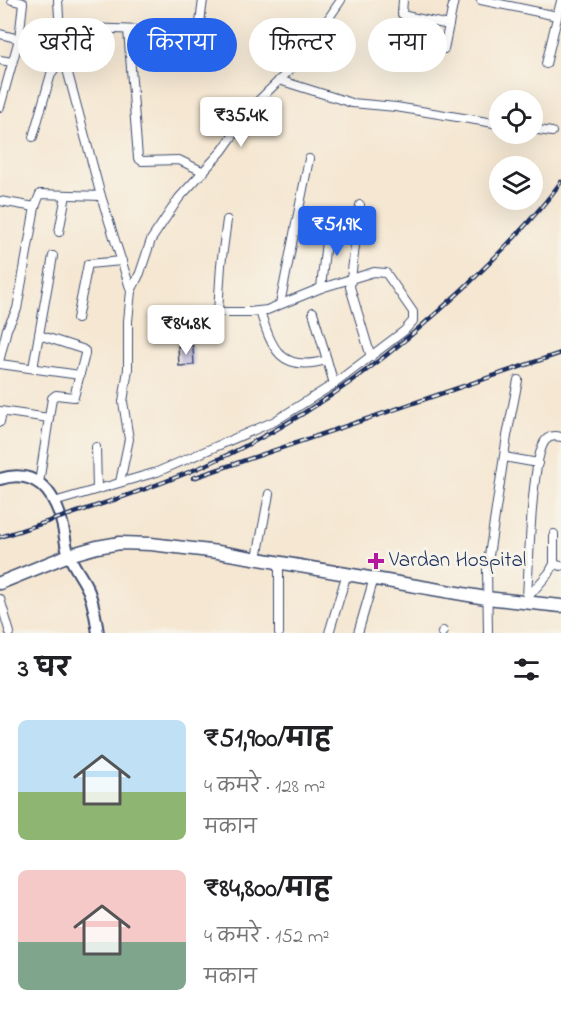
<!DOCTYPE html>
<html lang="hi">
<head>
<meta charset="utf-8">
<style>
	:root { --surface:#fff; --page:#f6f6f6; --text:#202124; --muted:#757577; --accent:#2563eb }
	body { margin:0; font-family:"Indie Flower","Playpen Sans Deva",sans-serif; background:var(--page); color:var(--text); height:100vh; display:flex; flex-direction:column; font-size:22px; white-space:nowrap }
	* { box-sizing:border-box; margin:0 }
	p { font-size:20px; color:var(--muted) }
	.icon { flex:none; width:33px; height:33px; fill:none; stroke:currentColor; stroke-width:2; stroke-linecap:round; stroke-linejoin:round }
	.map { position:relative; height:633px; overflow:hidden }
	.details { display:flex; flex-direction:column; background:var(--surface); flex:1 }
	.details>* { flex:none }
	.hud { position:absolute; left:18px; top:18px; width:525px; height:54px; display:flex; gap:12px }
	.controls { position:absolute; left:489px; top:90px; display:grid; gap:12px }
	.controls a { display:grid; place-items:center; width:54px; height:54px; border-radius:50%; background:var(--surface); box-shadow:0 6px 24px #0002; font-size:30px }
	.price { position:absolute; translate:-50% -51px; padding:0 14px; border-radius:6px; background:#fff; color:#222; font-size:20px; line-height:39px; filter:drop-shadow(0 2px 3px #0008) }
	.price::after { content:''; position:absolute; left:50%; top:36px; width:18px; height:14px; margin-left:-9px; background:inherit; clip-path:polygon(0 0,100% 0,50% 100%) }
	.price.active { background:var(--accent); color:#fff }
	ul { padding:0; list-style:none }
	li { display:flex; align-items:center; gap:18px; height:150px; padding:0 18px }
	li span { display:grid; place-items:center; flex:none; width:168px; height:120px; border-radius:9px; color:#555 }
	li>.icon { margin-inline-start:auto }
	span .icon { width:72px; height:72px; fill:#fffc; stroke-width:1 }
	li b { font-size:26px }
	h2 { display:flex; justify-content:space-between; align-items:center; height:72px; padding:0 18px; font-size:26px }
	.tag { padding:0 21px; border-radius:27px; background:var(--surface); box-shadow:0 6px 24px #0002; font-size:21px; line-height:54px }
	.tag.active { background:var(--accent); color:#fff }
	.map>svg:first-child { display:block }
	.building { fill:#b5afdd }
	.lines { fill:none; stroke-linecap:round; stroke-linejoin:round }
	.street-casing { stroke:#3c4b6f; stroke-width:10 }
	.secondary-casing { stroke:#3c4b6f; stroke-width:14 }
	.primary-casing { stroke:#3c4b6f; stroke-width:15 }
	.street { stroke:#fff; stroke-width:8 }
	.secondary { stroke:#fff; stroke-width:10 }
	.primary { stroke:#fff; stroke-width:12 }
	.rail-casing { stroke:#1b2f5e; stroke-width:4.5 }
	.rail { stroke:#f7f3e8; stroke-width:2; stroke-dasharray:7; stroke-linecap:butt }
	.poi-dot { fill:#b5179e; stroke:#f7f3e8; stroke-width:2 }
	.labels { text-anchor:middle; dominant-baseline:central; stroke-width:6; stroke-linejoin:round; paint-order:stroke }
	.poi-label { font-size:21px; fill:#1b2f5e; stroke:#f7f3e8; text-anchor:start }
</style>
</head>
<body>
<div class="map">
<svg width="561" height="633" viewBox="0 0 561 633">
	<rect width="100%" height="100%" fill="#f7f3e8"/>
	<filter id="ink" filterUnits="userSpaceOnUse"><feTurbulence type="fractalNoise" baseFrequency=".0167" numOctaves="2"/><feDisplacementMap in="SourceGraphic" scale="12" xChannelSelector="R" yChannelSelector="G"/><feConvolveMatrix kernelMatrix="1 2 1 2 8 2 1 2 1" color-interpolation-filters="sRGB"/></filter>
	<filter id="wash" filterUnits="userSpaceOnUse"><feTurbulence type="fractalNoise" baseFrequency=".008" numOctaves="4" result="noise"/><feDisplacementMap in="SourceGraphic" scale="24" xChannelSelector="R" yChannelSelector="G"/><feGaussianBlur stdDeviation="1.35" result="paint"/><feColorMatrix in="noise" values="0 0 0 0 0 0 0 0 0 0 0 0 0 0 0 0 0 1.4 0 .05"/><feComposite in="paint" operator="in"/></filter>
	<g filter="url(#wash)">
		<rect width="100%" height="100%" fill="#f5e7d2"/>
		<g id="blocks">
			<g class="building">
				<path d="M287 27 306 33 303 42 284 36Z"/>
				<path d="M178 346H193L194 365 179 366Z"/>
			</g>
		</g>
	</g>
	<g filter="url(#ink)">
		<use href="#blocks" fill-opacity="0" stroke="#3c4b6f" stroke-width="1.5"/>
		<g class="lines">
			<g class="street-casing">
				<g id="street">
					<path d="M58 0 60 35 65 62 101 196 131 291 128 321V369L123 402 129 439 120 482"/>
					<path d="M403 0 402 14 406 16 449 25"/>
					<path d="M481 0 557 16"/>
					<path d="M59 27 196 32 199 30 203 0"/>
					<path d="M128 30 138 158 142 161 179 160 204 172"/>
					<path d="M0 34 62 50"/>
					<path d="M444 49 454 0"/>
					<path d="M0 60 12 62"/>
					<path d="M546 64 561 1"/>
					<path d="M279 80 352 103 396 107 500 124"/>
					<path d="M0 107 19 39 23 3 12 0"/>
					<path d="M532 129 552 132"/>
					<path d="M33 137 51 74 63 56"/>
					<path d="M0 201 35 207"/>
					<path d="M360 205 350 287 371 357"/>
					<path d="M59 232 66 195"/>
					<path d="M321 288 328 222"/>
					<path d="M131 291 140 273 151 240 179 198 222 151 257 102 301 59 341 0"/>
					<path d="M280 304 309 159"/>
					<path d="M260 311C272 350 281 373 327 360"/>
					<path d="M313 312 334 384"/>
					<path d="M77 319 88 264 122 261"/>
					<path d="M0 358 7 329 17 309 35 207 40 194 101 196"/>
					<path d="M0 364 80 375"/>
					<path d="M33 368 53 256"/>
					<path d="M0 411 49 418"/>
					<path d="M0 422 2 412"/>
					<path d="M96 447 97 489"/>
					<path d="M504 457 538 463"/>
					<path d="M39 483 52 398 56 395 74 397 85 354V351L82 349 39 335"/>
					<path d="M54 502 157 472 275 421 334 384 404 331 413 321V312L386 273 374 272 321 288 267 310 249 312H218L221 265 227 220"/>
					<path d="M554 534V564L561 566"/>
					<path d="M257 558 269 494"/>
					<path d="M527 597C529 568 531 460 545 441 549 436 554 435 561 437"/>
					<path d="M527 598 549 573 554 564"/>
					<path d="M0 599 10 633"/>
					<path d="M279 633V562"/>
					<path d="M329 633 347 573"/>
					<path d="M358 633 374 578"/>
					<path d="M442 633 443 631"/>
					<path d="M488 633 487 569 507 436 518 380"/>
				</g>
			</g>
			<g class="secondary-casing">
				<path id="secondary" d="M0 479C35 468 54 491 62 523 65 533 65 545 69 555 74 568 84 579 89 592 94 605 96 619 98 633"/>
			</g>
			<g class="primary-casing">
				<path id="primary" d="M0 583 69 555 97 547 120 543 151 544 218 552 486 598 561 606"/>
			</g>
			<use href="#street" class="street"/>
			<use href="#secondary" class="secondary"/>
			<use href="#primary" class="primary"/>
			<g class="rail-casing">
				<g id="rail">
					<path d="M193 478 561 353"/>
					<path d="M0 537C67 515 136 495 201 467 301 424 388 360 466 286 500 253 533 220 561 182"/>
				</g>
			</g>
			<use href="#rail" class="rail"/>
		</g>
	</g>
	<path class="poi-dot" d="M373 552h6v6h6v6h-6v6h-6v-6h-6v-6h6z"/>
	<g class="labels">
		<g class="poi-label">
			<text x="389" y="561">Vardan Hospital</text>
		</g>
	</g>
</svg>
<div class="controls">
<a><svg class="icon" aria-label="locate" viewBox="0 0 24 24"><circle cx="12" cy="12" r="6"/><path d="M12 2v4M12 18v4M2 12h4M18 12h4"/></svg></a>
<a><svg class="icon" aria-label="layers" viewBox="0 0 24 24"><path d="M12 4l9 5-9 5-9-5zM3 14l9 5 9-5"/></svg></a>
</div>
<b class="price" style="left:241px;top:148px">₹35.4K</b>
<b class="price active" style="left:337px;top:257px">₹51.9K</b>
<b class="price" style="left:186px;top:356px">₹84.8K</b>
<div class="hud">
<a class="tag">खरीदें</a>
<a class="tag active">किराया</a>
<a class="tag">फ़िल्टर</a>
<a class="tag">नया</a>
</div>
</div>
<section class="details">
<h2>3 घर<svg class="icon" aria-label="filters" viewBox="0 0 24 24"><path d="M4 7h16M4 17h16"/><circle cx="9" cy="7" r="2"/><circle cx="15" cy="17" r="2"/></svg></h2>
<ul>
<li><span style="background:linear-gradient(#bfe0f5 60%,#8fb573 0)"><svg class="icon" aria-label="home" viewBox="0 0 24 24"><path d="M3 11l9-7 9 7M6 9v11h12V9"/></svg></span><div><b>₹51,900/माह</b><p>4 कमरे · 128 m²</p><p>मकान</p></div></li>
<li><span style="background:linear-gradient(#f6c9c9 60%,#7fa58c 0)"><svg class="icon" aria-label="home" viewBox="0 0 24 24"><path d="M3 11l9-7 9 7M6 9v11h12V9"/></svg></span><div><b>₹84,800/माह</b><p>4 कमरे · 152 m²</p><p>मकान</p></div></li>
</ul>
</section>
</body>
</html>
